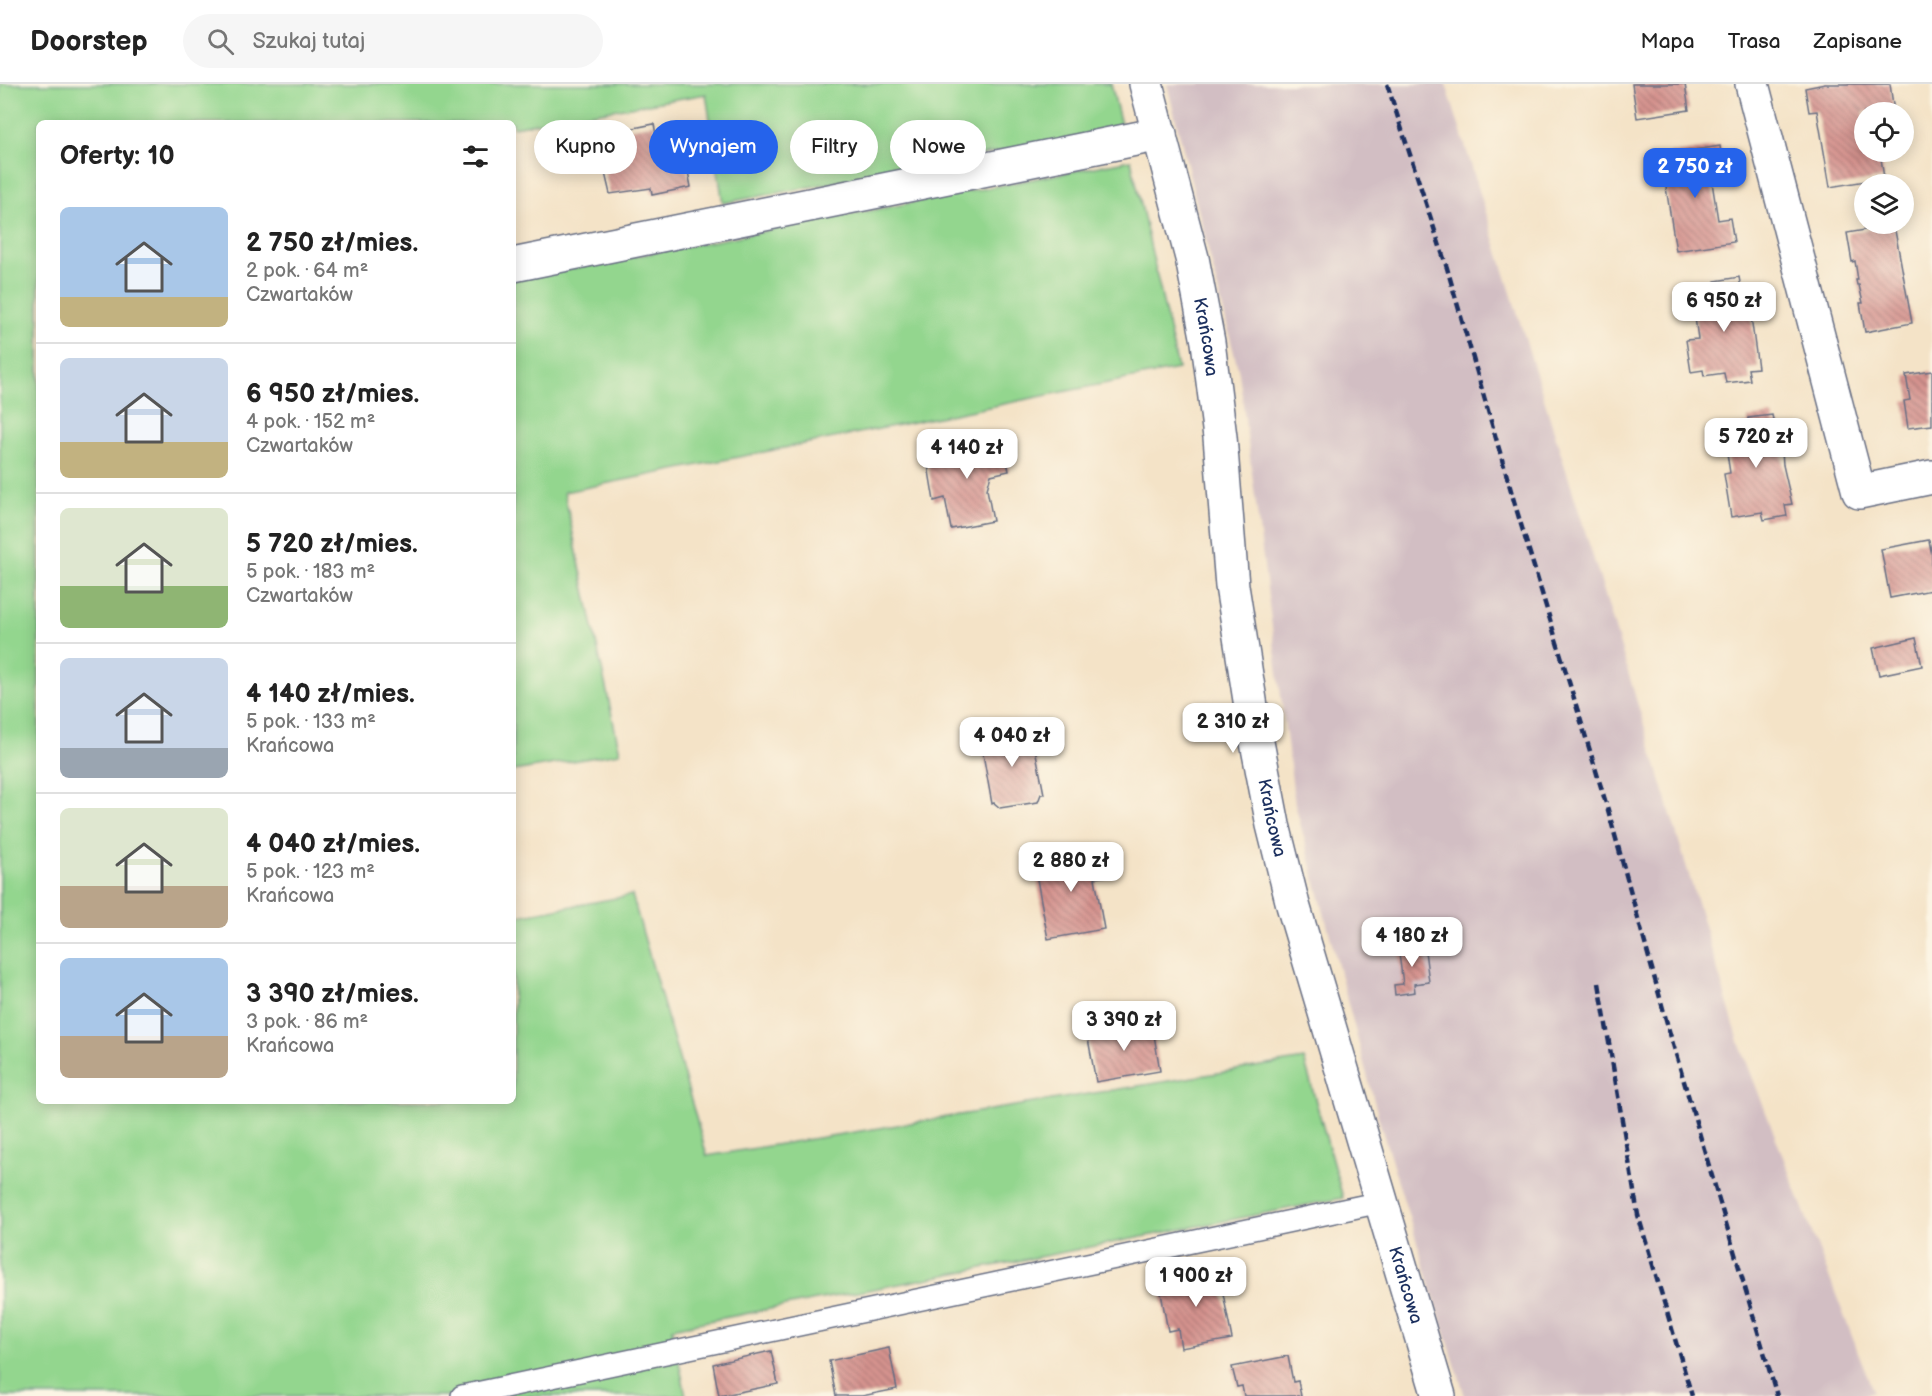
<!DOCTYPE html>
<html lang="pl">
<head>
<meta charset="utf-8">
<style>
	:root { --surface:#fff; --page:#f6f6f6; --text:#222; --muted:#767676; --line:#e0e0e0; --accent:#2563eb }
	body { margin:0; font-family:"Balsamiq Sans",sans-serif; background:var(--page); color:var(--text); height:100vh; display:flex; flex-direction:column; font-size:22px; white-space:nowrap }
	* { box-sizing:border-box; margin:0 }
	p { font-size:20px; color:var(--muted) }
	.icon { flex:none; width:33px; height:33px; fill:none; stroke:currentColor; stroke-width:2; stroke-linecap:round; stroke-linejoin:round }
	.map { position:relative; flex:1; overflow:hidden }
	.panel { position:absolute; left:36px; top:36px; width:480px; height:984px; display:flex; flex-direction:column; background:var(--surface); border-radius:9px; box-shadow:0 3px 15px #0003 }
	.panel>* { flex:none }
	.guide { position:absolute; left:534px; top:36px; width:570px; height:54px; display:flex; gap:12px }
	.buttons { position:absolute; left:1854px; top:18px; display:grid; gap:12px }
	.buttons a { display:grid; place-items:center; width:60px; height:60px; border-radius:50%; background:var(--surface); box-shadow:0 3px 15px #0003; font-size:30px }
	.price { position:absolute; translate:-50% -51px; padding:0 14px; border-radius:12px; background:#fff; color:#222; font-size:20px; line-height:39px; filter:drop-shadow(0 2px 3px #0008) }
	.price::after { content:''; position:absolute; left:50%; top:36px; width:18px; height:14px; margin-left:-9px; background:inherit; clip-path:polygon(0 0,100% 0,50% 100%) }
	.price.current { background:var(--accent); color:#fff }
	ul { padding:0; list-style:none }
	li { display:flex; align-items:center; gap:18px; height:150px; padding:0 24px }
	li+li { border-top:2px solid var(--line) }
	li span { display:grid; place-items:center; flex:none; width:168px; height:120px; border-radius:9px; color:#555 }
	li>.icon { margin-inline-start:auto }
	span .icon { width:72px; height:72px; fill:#fffc; stroke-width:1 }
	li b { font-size:26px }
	h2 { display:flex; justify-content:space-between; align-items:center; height:72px; padding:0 24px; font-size:26px }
	.pill { padding:0 21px; border-radius:27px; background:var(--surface); box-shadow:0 3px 15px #0003; font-size:21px; line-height:54px }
	.pill.current { background:var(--accent); color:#fff }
	header { display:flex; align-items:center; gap:36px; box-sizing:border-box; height:84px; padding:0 30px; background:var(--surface); border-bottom:2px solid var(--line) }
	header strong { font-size:28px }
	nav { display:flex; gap:33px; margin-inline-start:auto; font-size:21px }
	.search { width:420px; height:54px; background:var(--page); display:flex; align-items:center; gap:15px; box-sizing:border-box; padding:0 21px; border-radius:33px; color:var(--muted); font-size:22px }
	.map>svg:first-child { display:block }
	.industrial { fill:#d2bec3 }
	.grass { fill:#93d68e; stroke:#578276; stroke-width:1.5 }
	.building { fill:url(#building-back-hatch) }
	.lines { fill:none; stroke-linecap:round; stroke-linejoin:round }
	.lane-casing { stroke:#676e83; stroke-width:24 }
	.street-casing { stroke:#676e83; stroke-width:36 }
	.secondary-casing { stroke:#676e83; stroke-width:36 }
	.lane { stroke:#fff; stroke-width:21 }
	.street { stroke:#fff; stroke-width:33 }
	.secondary { stroke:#fff; stroke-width:33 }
	.rail { stroke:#1b2f5e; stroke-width:4.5; stroke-dasharray:9 4.5; stroke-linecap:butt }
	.labels { text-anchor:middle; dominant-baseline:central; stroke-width:4.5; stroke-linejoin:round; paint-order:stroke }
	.street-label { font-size:18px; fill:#1b2f5e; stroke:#fcf5e5 }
</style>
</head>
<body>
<header>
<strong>Doorstep</strong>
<div class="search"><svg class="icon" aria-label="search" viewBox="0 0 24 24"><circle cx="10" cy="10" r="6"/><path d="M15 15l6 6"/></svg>Szukaj tutaj</div>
<nav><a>Mapa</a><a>Trasa</a><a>Zapisane</a></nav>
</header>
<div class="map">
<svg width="1932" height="1312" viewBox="0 0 1932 1312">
	<defs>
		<pattern id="building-back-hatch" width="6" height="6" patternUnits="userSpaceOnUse" patternTransform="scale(1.5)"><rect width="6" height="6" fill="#d5938e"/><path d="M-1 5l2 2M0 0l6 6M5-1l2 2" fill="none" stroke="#ac7877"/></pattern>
	</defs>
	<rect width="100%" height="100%" fill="#fcf5e5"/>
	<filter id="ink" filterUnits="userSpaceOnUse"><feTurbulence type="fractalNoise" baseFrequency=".0167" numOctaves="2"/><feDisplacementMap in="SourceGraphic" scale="12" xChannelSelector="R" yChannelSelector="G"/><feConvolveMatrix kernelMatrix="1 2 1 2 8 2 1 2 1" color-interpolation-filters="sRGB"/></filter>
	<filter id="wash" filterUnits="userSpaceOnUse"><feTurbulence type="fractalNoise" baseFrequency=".008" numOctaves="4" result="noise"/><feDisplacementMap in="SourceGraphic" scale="24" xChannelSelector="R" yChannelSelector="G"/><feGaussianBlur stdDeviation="1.35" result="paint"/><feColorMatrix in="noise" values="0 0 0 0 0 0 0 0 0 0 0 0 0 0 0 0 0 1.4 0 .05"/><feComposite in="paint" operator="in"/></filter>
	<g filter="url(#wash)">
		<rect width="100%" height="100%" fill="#f4e3c7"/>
		<path class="industrial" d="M1167 0H1446L1604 508 1740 961 1873 1307 1862 1312H1465L1381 1043 1295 720 1239 289Z"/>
		<g class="grass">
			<path d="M0 0H1111L1122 45 723 119 706 10 513 43V39H39V1017H513V833L632 811 707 1072 1304 975 1343 1114 672 1244 686 1312H0Z"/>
			<path d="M1131 76 1178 285 564 408 620 669 513 687V196Z"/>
		</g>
		<g id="blocks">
			<g class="building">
				<path d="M1632 0H1685L1689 26 1637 34Z"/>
				<path d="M1825 0H1890L1894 28H1864V68H1880L1884 94 1830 103 1817 27 1809 28 1805 4Z"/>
				<path d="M654 40 657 56 681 51 691 103 652 111 651 104 610 110 601 72 603 71 599 51Z"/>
				<path d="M1720 62 1724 90 1711 92 1718 136 1730 134 1734 158 1676 167 1661 71Z"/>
				<path d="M1894 141 1912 239 1865 248 1860 219H1863L1859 201H1857L1856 196H1858L1855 177 1852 178 1847 149Z"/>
				<path d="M1739 193 1741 204 1747 203 1758 284 1748 285 1750 296 1726 299 1724 289 1704 292 1703 286 1691 288 1686 256 1698 255 1692 212 1717 208 1715 197Z"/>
				<path d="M1932 287V341L1908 344 1904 317 1910 316 1906 291Z"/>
				<path d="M1772 331 1774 340H1780L1783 381 1792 420 1785 421 1787 432 1764 436 1762 428 1731 433 1724 390 1730 389 1723 343 1748 340V334Z"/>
				<path d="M1002 354 1009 387 991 391 987 405 993 437 951 445 945 414 934 417 926 369Z"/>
				<path d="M1929 456 1932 472V506L1890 514 1881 465Z"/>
				<path d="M1916 554 1922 582 1879 591 1873 564Z"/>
				<path d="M1025 644 1032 649 1044 710H1041L1038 718 1000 724 994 719 992 720 981 659 986 651Z"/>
				<path d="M1104 766 1108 792 1095 794 1104 845 1048 855 1034 779Z"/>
				<path d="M1424 859 1429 898 1414 900 1415 908 1395 911 1394 901 1403 900 1398 862Z"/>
				<path d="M1152 939 1160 987 1096 998 1087 949Z"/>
				<path d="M1206 1181 1210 1200 1221 1199 1232 1255 1181 1264 1178 1245 1168 1247 1161 1209 1171 1208 1167 1189Z"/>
				<path d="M889 1264 897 1305 862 1312H836L829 1277Z"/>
				<path d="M771 1267 778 1300 719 1312 713 1280Z"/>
				<path d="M1288 1272 1293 1298 1298 1297 1301 1312H1244L1242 1302 1237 1303 1232 1283Z"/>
			</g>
		</g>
	</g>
	<g filter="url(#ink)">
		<use href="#blocks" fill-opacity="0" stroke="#676e83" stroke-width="1.5"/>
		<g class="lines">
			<g class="lane-casing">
				<path id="lane" d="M462 1312 1381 1118"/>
			</g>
			<g class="street-casing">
				<g id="street">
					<path d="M1752 0 1859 408 1932 393"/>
					<path d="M513 181 1160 50"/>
				</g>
			</g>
			<g class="secondary-casing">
				<g id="secondary">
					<path id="s1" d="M1146 0 1192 174 1208 258 1220 353 1232 502 1255 648 1273 741 1293 821 1439 1312"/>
				</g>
			</g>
			<use href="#lane" class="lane"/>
			<use href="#street" class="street"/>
			<use href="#secondary" class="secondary"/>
			<g class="rail">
				<path d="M1387 0 1447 184 1516 424 1608 726 1670 950 1777 1312"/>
				<path d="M1599 899 1638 1131 1692 1312"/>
			</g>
		</g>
	</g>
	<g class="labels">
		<g class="street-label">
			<text stroke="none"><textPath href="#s1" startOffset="260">Krańcowa</textPath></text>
			<text stroke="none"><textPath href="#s1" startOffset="746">Krańcowa</textPath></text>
			<text stroke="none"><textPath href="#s1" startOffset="1232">Krańcowa</textPath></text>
		</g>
	</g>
</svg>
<div class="buttons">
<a><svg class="icon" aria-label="locate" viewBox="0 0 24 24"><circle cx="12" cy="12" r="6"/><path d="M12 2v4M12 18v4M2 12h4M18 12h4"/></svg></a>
<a><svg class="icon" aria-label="layers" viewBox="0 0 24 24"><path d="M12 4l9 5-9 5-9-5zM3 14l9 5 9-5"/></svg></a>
</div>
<b class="price current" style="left:1695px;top:115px">2 750 zł</b>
<b class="price" style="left:1724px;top:249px">6 950 zł</b>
<b class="price" style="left:1756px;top:385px">5 720 zł</b>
<b class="price" style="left:967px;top:396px">4 140 zł</b>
<b class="price" style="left:1233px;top:670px">2 310 zł</b>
<b class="price" style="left:1012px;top:684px">4 040 zł</b>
<b class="price" style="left:1071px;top:809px">2 880 zł</b>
<b class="price" style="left:1412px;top:884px">4 180 zł</b>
<b class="price" style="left:1124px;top:968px">3 390 zł</b>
<b class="price" style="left:1196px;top:1224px">1 900 zł</b>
<div class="guide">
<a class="pill">Kupno</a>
<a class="pill current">Wynajem</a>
<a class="pill">Filtry</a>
<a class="pill">Nowe</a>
</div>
<section class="panel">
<h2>Oferty: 10<svg class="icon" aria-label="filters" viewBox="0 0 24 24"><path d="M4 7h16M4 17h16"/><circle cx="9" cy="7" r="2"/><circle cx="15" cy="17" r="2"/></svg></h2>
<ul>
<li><span style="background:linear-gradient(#a9c7e8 75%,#c2b280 0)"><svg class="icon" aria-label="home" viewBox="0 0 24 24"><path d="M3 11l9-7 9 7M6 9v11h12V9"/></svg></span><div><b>2 750 zł/mies.</b><p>2 pok. · 64 m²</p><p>Czwartaków</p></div></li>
<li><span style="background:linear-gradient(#c9d6e8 70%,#c2b280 0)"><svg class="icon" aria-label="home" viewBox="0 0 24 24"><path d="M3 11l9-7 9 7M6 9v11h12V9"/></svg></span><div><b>6 950 zł/mies.</b><p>4 pok. · 152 m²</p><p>Czwartaków</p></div></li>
<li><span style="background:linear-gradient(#dfe7d0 65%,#8fb573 0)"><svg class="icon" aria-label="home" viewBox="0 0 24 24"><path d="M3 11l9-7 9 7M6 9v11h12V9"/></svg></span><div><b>5 720 zł/mies.</b><p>5 pok. · 183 m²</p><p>Czwartaków</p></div></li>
<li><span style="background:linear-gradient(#c9d6e8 75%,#9aa5b1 0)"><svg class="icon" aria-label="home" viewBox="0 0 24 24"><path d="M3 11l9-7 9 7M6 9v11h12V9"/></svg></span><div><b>4 140 zł/mies.</b><p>5 pok. · 133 m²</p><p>Krańcowa</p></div></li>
<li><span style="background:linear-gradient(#dfe7d0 65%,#b9a48a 0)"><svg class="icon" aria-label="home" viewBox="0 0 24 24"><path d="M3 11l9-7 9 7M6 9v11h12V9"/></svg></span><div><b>4 040 zł/mies.</b><p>5 pok. · 123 m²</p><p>Krańcowa</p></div></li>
<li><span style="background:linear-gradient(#a9c7e8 65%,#b9a48a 0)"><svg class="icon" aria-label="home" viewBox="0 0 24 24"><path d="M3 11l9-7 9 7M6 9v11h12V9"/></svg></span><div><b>3 390 zł/mies.</b><p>3 pok. · 86 m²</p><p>Krańcowa</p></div></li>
</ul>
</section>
</div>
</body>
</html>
